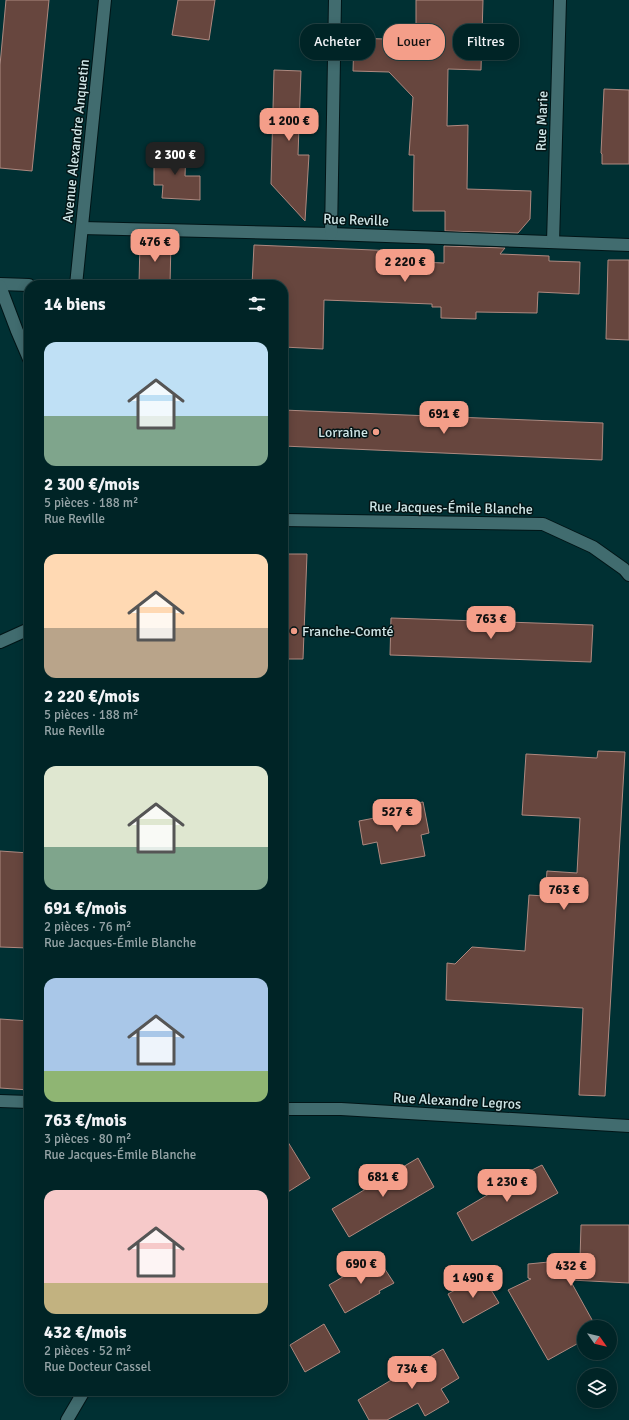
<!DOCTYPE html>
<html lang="fr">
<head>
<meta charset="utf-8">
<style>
	:root { --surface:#002426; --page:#0e3032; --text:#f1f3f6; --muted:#95a4a7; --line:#224143; --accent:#f49e89 }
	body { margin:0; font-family:Signika,sans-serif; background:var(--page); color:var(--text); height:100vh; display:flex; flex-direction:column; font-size:15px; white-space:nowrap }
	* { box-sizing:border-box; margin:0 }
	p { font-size:13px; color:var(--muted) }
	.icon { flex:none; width:22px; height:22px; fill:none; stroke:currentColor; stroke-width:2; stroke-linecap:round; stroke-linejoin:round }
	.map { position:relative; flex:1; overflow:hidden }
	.drawer { position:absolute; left:24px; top:280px; width:264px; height:1116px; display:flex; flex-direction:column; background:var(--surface); border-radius:16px; box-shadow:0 2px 10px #0003,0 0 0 1px var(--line) }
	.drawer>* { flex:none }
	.hud { position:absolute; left:300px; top:24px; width:269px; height:36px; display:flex; gap:8px }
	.needle { width:26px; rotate:124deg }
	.fabs { position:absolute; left:577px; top:1320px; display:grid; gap:8px }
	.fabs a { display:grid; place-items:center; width:40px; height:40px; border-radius:50%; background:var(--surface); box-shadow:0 2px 10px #0003,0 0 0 1px var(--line); font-size:20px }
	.price { position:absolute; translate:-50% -34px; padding:0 9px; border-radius:8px; background:var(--accent); color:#111; font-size:13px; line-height:26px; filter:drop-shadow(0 1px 2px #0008) }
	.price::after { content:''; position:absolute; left:50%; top:24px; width:12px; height:9px; margin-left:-6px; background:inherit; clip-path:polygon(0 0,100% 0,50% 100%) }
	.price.active { background:#222; color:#fff }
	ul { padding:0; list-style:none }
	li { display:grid; align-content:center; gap:8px; height:212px; padding:0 20px }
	li span { display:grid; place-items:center; height:124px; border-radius:12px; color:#555 }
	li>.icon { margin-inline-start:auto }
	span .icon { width:72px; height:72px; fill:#fffc; stroke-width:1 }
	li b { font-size:17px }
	h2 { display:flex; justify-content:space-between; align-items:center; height:48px; padding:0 20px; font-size:17px }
	.tag { padding:0 14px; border-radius:16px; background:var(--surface); box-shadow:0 2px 10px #0003,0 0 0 1px var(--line); font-size:14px; line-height:36px }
	.tag.active { background:var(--accent); color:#111 }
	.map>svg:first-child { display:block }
	.building { fill:#67463e; stroke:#ae8980 }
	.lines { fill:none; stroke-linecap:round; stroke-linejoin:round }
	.minor-casing { stroke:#011517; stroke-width:14 }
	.minor { stroke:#416c6f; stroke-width:12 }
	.poi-dot { fill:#f49e89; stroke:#041516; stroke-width:1.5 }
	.labels { text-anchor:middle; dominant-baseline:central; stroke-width:3; stroke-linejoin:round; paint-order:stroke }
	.street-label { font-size:14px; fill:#d0e6e7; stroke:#041516 }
	.poi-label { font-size:14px; fill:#d0e6e7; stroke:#041516; text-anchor:end }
</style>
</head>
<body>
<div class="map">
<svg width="629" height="1420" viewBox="0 0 629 1420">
	<rect width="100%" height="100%" fill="#003033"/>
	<g class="building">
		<path d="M6 0H49L32 171 0 168V65Z"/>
		<path d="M178 0H215L209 40 172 35Z"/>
		<path d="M416 0H483L481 70 448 69 447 126 468 125 467 189 531 191 530 219 518 233 445 231V211H413L414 155H409L413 97 389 72 353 71 354 38 416 40Z"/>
		<path d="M274 70 301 71 298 155H309L305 221 271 184Z"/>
		<path d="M604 89 629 90V164H602V154L601 153Z"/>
		<path d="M154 150 186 151 185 176H200V200L162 198 163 185H154Z"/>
		<path d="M140 241 171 242 170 285H139Z"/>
		<path d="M254 245 397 251V261L444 263V246L505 248 500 254 549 256V261L580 262 579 294 538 292 537 313 476 312V319L441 318V307H432V304L324 300 323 349 283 347V285H252Z"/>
		<path d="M608 260H629V340L606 339Z"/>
		<path d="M283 410 603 423 602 460 283 446Z"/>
		<path d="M283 554H307L303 659H283Z"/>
		<path d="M391 618 593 625 591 662 390 655Z"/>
		<path d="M598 751 625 752 605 1096 579 1095 583 1008 446 1000 447 963 455 964 472 947 525 951 529 895 545 896 547 871 577 873 580 818 522 815 526 754 597 758Z"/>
		<path d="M423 802 429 833 421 835 425 856 381 864 377 842 363 845 359 821 390 815 389 808Z"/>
		<path d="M0 851 29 853 28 948 0 947Z"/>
		<path d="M0 1019 29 1021V1090L0 1088Z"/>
		<path d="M283 1134 310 1178 283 1195Z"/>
		<path d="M418 1158 434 1187 349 1237 332 1209Z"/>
		<path d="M542 1165 558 1193 472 1241 457 1213 516 1178Z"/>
		<path d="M581 1225H629V1283L570 1280 596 1327H584V1340L548 1360 508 1290 531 1279 528 1278V1264L580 1259Z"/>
		<path d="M377 1257 394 1283 379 1291 380 1293 345 1313 329 1285Z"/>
		<path d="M482 1275 499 1303 463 1323 448 1294Z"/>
		<path d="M324 1324 340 1352 305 1372 290 1345Z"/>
		<path d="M443 1349 459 1378 441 1389 449 1402 425 1416 418 1403 387 1420H369L358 1400Z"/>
	</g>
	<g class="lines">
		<g class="minor-casing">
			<g id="minor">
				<path d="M82 228 331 234 629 245"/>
				<path d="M331 234 335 0"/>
				<path d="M553 242 560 0"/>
				<path d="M0 284 29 285"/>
				<path d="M76 285 105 0"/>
				<path d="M0 286 17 331 29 359"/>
				<path d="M283 520 543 524 593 547 624 569 629 575"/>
				<path d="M0 642 29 629"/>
				<path d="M0 1101 29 1102"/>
				<path d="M283 1109H341L629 1126"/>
				<path d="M67 1420 84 1391"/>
			</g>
		</g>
		<use href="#minor" class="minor"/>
	</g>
	<g class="poi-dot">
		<circle cx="376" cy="432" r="4"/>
		<circle cx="294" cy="631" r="4"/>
	</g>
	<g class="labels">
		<g class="street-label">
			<text transform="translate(542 121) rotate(-88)">Rue Marie</text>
			<text transform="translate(76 141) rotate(-84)">Avenue Alexandre Anquetin</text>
			<text transform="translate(356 220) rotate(2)">Rue Reville</text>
			<text transform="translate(451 508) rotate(1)">Rue Jacques-Émile Blanche</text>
			<text transform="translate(457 1101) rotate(3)">Rue Alexandre Legros</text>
		</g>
		<g class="poi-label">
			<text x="368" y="432">Lorraine</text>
			<text x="302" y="631" text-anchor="start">Franche-Comté</text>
		</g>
	</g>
</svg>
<div class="fabs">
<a><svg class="needle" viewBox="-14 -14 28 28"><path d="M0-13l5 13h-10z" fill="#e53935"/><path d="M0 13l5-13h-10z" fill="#95a4a7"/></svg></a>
<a><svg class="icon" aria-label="layers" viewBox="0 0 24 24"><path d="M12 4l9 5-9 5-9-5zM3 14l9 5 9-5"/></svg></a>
</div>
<b class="price" style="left:289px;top:142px">1 200 €</b>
<b class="price active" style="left:175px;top:176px">2 300 €</b>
<b class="price" style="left:155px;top:263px">476 €</b>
<b class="price" style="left:405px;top:283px">2 220 €</b>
<b class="price" style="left:444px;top:435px">691 €</b>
<b class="price" style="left:491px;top:640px">763 €</b>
<b class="price" style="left:397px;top:833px">527 €</b>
<b class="price" style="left:564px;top:911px">763 €</b>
<b class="price" style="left:383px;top:1198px">681 €</b>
<b class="price" style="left:507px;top:1203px">1 230 €</b>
<b class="price" style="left:361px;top:1285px">690 €</b>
<b class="price" style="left:571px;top:1287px">432 €</b>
<b class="price" style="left:473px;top:1299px">1 490 €</b>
<b class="price" style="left:412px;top:1390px">734 €</b>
<div class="hud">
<a class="tag">Acheter</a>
<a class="tag active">Louer</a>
<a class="tag">Filtres</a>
</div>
<section class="drawer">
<h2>14 biens<svg class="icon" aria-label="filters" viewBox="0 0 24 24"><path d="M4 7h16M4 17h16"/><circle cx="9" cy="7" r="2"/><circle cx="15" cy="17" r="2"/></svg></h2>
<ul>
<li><span style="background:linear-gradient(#bfe0f5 60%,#7fa58c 0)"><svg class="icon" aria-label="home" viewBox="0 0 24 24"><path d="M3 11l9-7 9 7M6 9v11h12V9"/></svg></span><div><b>2 300 €/mois</b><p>5 pièces · 188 m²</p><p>Rue Reville</p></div></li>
<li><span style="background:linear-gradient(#ffd9b3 60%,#b9a48a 0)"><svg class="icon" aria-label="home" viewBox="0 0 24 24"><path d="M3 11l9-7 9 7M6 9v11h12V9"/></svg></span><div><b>2 220 €/mois</b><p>5 pièces · 188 m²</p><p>Rue Reville</p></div></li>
<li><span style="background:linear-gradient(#dfe7d0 65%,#7fa58c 0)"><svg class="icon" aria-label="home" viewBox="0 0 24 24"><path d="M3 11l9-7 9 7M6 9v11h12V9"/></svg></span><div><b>691 €/mois</b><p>2 pièces · 76 m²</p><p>Rue Jacques-Émile Blanche</p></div></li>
<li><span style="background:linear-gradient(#a9c7e8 75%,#8fb573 0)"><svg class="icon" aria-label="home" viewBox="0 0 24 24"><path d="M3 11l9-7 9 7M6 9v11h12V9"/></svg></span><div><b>763 €/mois</b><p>3 pièces · 80 m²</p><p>Rue Jacques-Émile Blanche</p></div></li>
<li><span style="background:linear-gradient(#f6c9c9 75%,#c2b280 0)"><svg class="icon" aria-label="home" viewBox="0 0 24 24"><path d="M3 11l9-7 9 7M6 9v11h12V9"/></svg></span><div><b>432 €/mois</b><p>2 pièces · 52 m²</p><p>Rue Docteur Cassel</p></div></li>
</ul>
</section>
</div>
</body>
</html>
